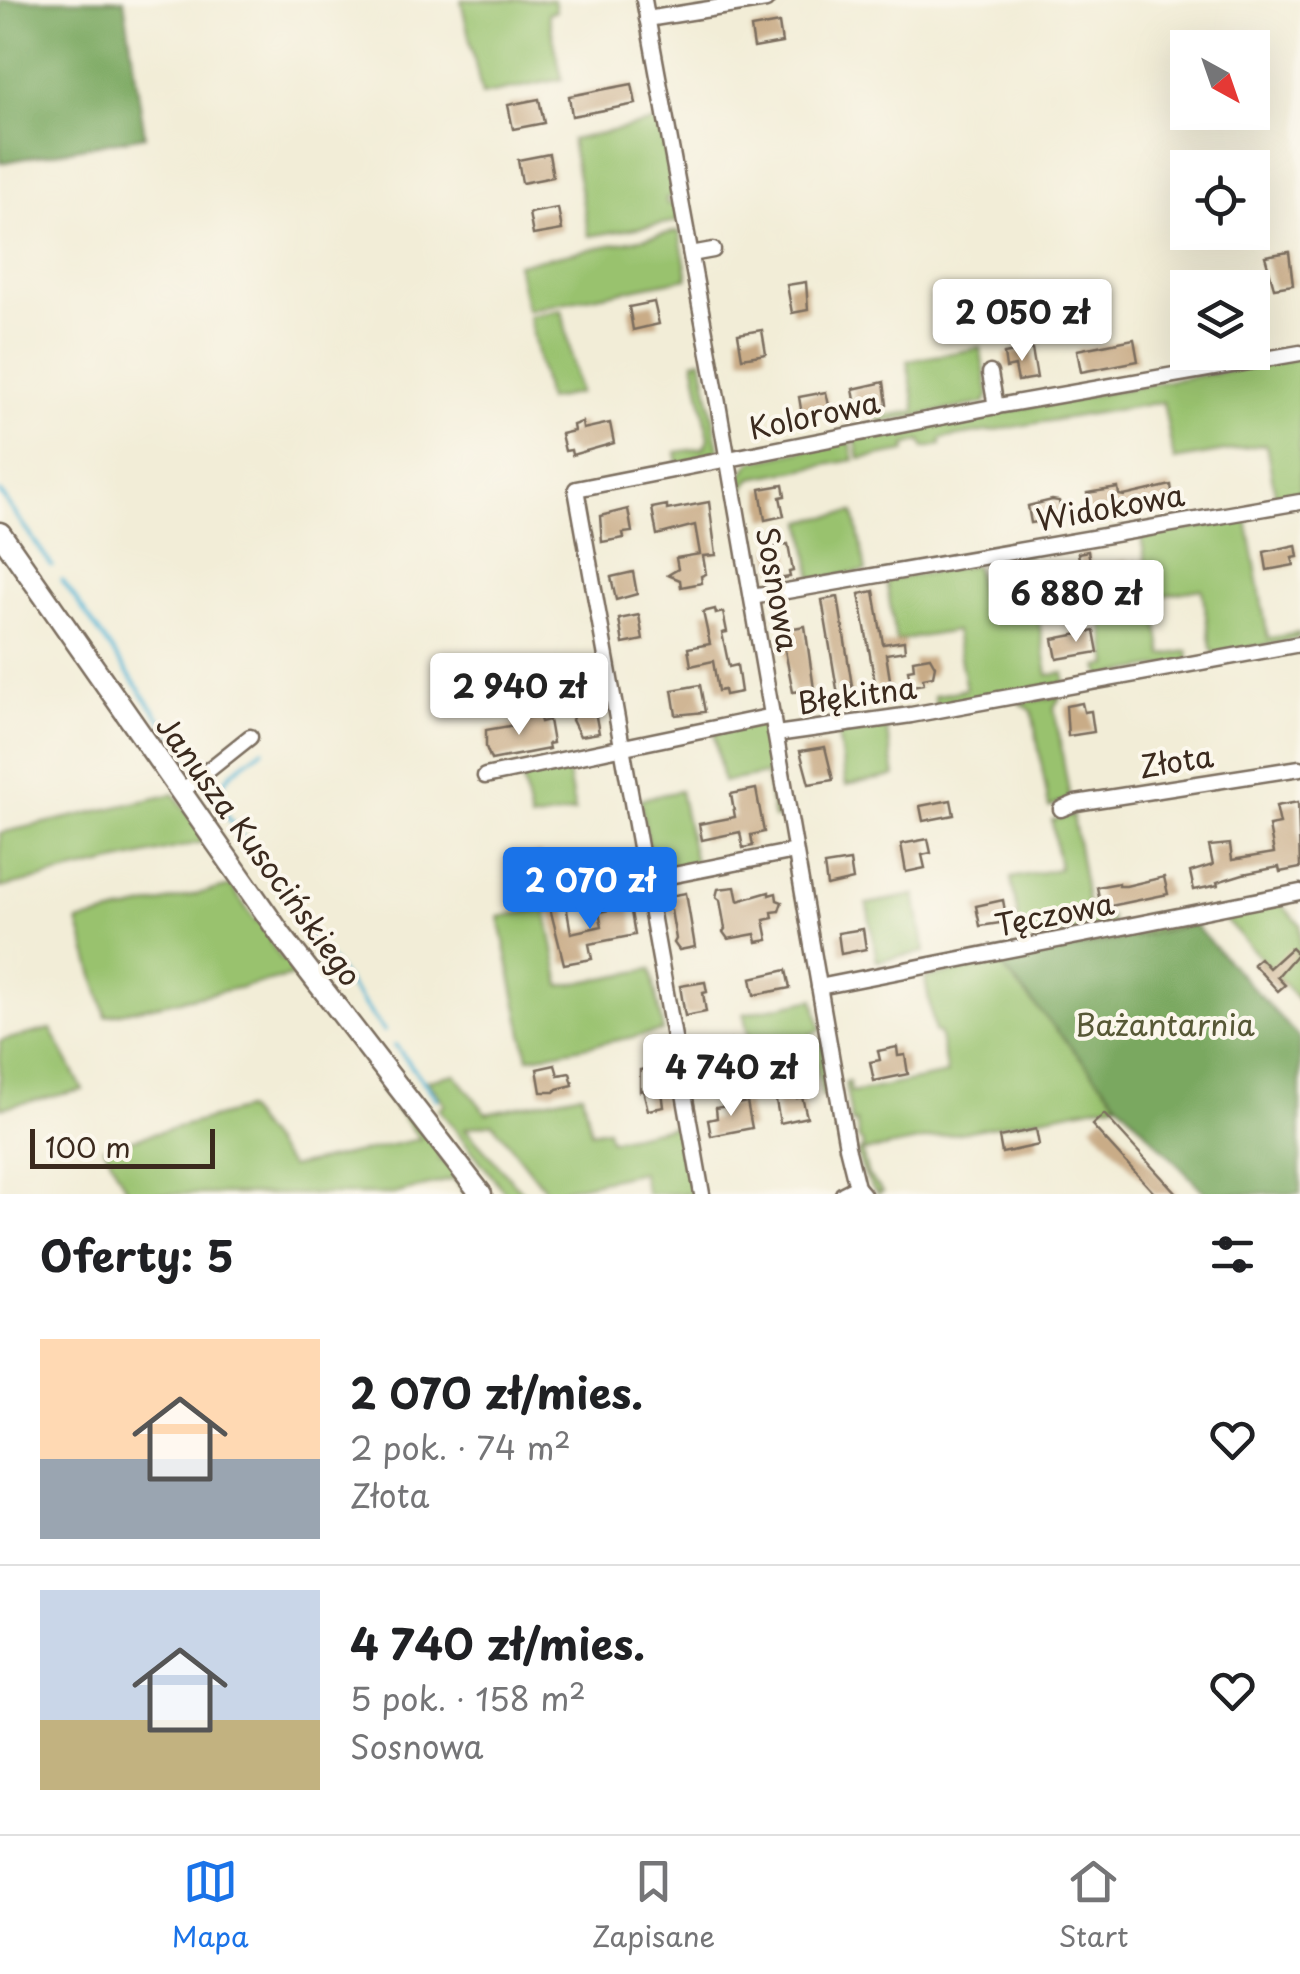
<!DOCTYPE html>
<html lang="pl">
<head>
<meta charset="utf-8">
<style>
	:root { --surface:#fff; --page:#f2f2f2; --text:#202124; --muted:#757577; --line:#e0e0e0; --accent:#1a73e8 }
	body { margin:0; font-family:"Playpen Sans",sans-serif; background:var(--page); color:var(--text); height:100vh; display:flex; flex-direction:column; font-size:38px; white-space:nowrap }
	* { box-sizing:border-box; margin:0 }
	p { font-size:32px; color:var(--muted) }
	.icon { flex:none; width:55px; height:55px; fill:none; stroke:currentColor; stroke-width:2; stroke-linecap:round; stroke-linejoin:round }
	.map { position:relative; height:1194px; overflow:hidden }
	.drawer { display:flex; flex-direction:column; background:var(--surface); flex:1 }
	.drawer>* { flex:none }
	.needle { width:65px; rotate:140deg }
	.controls { position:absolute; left:1170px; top:30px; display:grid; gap:20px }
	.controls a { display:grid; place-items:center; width:100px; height:100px; border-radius:0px; background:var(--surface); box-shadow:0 10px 40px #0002; font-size:50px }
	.scale { position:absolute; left:30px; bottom:25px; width:185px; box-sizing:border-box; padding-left:10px; border:5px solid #3b2a1e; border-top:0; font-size:28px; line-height:35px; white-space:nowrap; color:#3b2a1e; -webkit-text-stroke:8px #fbf7ec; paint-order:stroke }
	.price { position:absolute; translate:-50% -85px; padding:0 22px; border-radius:10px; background:#fff; color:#222; font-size:32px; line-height:65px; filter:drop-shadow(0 2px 5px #0008) }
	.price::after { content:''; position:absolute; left:50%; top:60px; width:30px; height:22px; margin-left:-15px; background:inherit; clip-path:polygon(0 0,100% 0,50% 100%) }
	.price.current { background:var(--accent); color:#fff }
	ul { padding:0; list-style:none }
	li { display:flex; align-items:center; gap:30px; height:250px; padding:0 40px }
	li+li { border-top:2px solid var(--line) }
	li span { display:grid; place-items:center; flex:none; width:280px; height:200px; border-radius:0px; color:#555 }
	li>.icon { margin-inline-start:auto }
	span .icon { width:120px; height:120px; fill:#fffc; stroke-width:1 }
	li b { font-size:42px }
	h2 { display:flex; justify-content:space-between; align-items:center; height:120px; padding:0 40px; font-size:42px }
	.menu { display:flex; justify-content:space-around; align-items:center; height:140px; border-top:2px solid var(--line); background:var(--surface); font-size:28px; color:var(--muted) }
	.menu a { display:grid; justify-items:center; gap:5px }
	.menu .current { color:var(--accent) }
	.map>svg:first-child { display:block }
	.green { fill:#99c26e; stroke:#6a7646; stroke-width:2.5 }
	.forest { fill:#7aa861; stroke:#5a6940; stroke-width:2.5 }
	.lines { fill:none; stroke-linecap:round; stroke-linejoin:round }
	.stream { stroke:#55b5d4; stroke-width:4 }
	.building { fill:#c9ac87 }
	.street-casing { stroke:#7b6e5f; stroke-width:19 }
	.secondary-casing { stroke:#7b6e5f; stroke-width:25 }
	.street { stroke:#fff; stroke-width:14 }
	.secondary { stroke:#fff; stroke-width:20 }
	.labels { text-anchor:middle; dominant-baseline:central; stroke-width:8; stroke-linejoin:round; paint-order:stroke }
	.street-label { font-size:30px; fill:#3b2a1e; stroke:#fbf7ec }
	.park-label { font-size:30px; fill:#575836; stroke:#fbf7ec }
</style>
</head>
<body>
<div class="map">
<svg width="1300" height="1194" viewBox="0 0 1300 1194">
	<rect width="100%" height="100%" fill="#fbf7ec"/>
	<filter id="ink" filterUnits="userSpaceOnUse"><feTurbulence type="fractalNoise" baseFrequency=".01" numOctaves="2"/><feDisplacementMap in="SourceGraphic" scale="20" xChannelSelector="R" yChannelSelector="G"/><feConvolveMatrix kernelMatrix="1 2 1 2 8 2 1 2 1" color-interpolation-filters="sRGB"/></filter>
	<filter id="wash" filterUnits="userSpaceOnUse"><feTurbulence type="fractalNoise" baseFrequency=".0048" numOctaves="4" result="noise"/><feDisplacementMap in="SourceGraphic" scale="40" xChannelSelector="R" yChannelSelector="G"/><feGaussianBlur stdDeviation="2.25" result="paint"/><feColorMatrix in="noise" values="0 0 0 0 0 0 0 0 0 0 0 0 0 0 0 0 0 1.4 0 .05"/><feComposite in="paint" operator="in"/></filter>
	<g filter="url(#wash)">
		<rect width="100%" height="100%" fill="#f2edd7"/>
		<g class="green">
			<path d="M461 0H554L556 11 548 13 562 79 482 95Z"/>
			<path d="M659 121 675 195 666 198 667 204H675L679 221 589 236 571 140Z"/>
			<path d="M679 231 688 278 527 310 517 264Z"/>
			<path d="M562 310 579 393 547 400 529 316Z"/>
			<path d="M980 348 989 396 984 403 879 423 877 417 916 411 907 361Z"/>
			<path d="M1300 357V495L1276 499 1266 444 1174 460 1163 402 941 439V445L924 448 921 441 905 446 906 451 859 459 855 438Z"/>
			<path d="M702 359 719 449 715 455 678 464 676 452 703 448 709 439 694 361Z"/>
			<path d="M850 440 854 460 752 478 745 488V503L741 476 751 462Z"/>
			<path d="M854 512 866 571 764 588 759 587 758 578 772 586 812 579 803 521Z"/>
			<path d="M1247 519 1268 638 1299 633 1298 638 1216 656 1211 648 1202 589 1153 597 1163 655 1188 651 1189 661 1102 676 1099 667 1109 665 1100 605 1152 597 1141 537Z"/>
			<path d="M1028 556 1048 675 1064 673 1065 683 936 706 934 696 966 689 955 631 896 641 886 580 975 565 986 620 1019 614 1010 559Z"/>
			<path d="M1061 696 1054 707 1070 799 1049 807 1032 711 1020 703Z"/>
			<path d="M768 722 784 819 774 818 766 774 723 782 714 733Z"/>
			<path d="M886 727 895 776 846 785 838 734Z"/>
			<path d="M567 768 575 812 531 820 522 777Z"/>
			<path d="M680 791 695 863 653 871 640 799Z"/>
			<path d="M174 794 207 841 0 888V833Z"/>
			<path d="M1073 815 1089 912 1099 919 1111 917 1112 925 1044 938 1042 931 1032 933 1034 940 1022 942 1011 878 1059 869 1052 820Z"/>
			<path d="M231 886 255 921H263L271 933 270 942 282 960 290 959 310 986 309 992 307 993 293 976 106 1016 78 922Z"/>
			<path d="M915 895 925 952 877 961 867 904Z"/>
			<path d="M1278 901 1300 924 1299 1000 1224 918 1000 963 1118 1102 862 1152 868 1175 883 1192 877 1194C866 1181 861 1169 857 1153L863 1148 862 1141 859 1139 856 1122 852 1123 845 1083 849 1082 851 1093 947 1074 939 1032 935 1033 925 978 999 963 1009 956Z"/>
			<path d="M546 908 561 986 651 969 663 1031 528 1058 499 917Z"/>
			<path d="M814 999 821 1030 811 1034 812 1041H823L832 1094 822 1096 816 1063 754 1075 744 1014Z"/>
			<path d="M51 1029 83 1090 0 1108V1041Z"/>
			<path d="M455 1074 486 1113 582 1093 591 1132 607 1129 610 1140 680 1125 686 1129 697 1194H647L641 1172 548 1193 493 1123 465 1128 524 1194H506L439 1109 445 1104 427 1080Z"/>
			<path d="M383 1087H388L439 1152V1160L446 1163 471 1194H466L454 1179 393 1194H129L104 1147 245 1109 290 1167 420 1139 380 1089Z"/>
		</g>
		<g class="forest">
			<path d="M0 0H124L145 136 0 163Z"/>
			<path d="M1194 925 1300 1039V1194H1206L1118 1102 999 963Z"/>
		</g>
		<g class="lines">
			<g class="stream">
				<path d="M0 492 52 566"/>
				<path d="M62 580 185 754 193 761"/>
				<path d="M263 749C244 765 213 778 220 806L315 940"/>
				<path d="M325 953 384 1031"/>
				<path d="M395 1045 437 1099"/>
			</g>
		</g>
		<g id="blocks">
			<g class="building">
				<path d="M779 23 782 43 754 48 751 28Z"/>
				<path d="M632 84 636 104 572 116 569 96Z"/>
				<path d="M539 99 544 123 513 129 508 105Z"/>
				<path d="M549 154 553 177 522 183 518 160Z"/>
				<path d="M558 208 562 230 533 235 529 213Z"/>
				<path d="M1289 252 1293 285 1274 288 1265 256Z"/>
				<path d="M806 282 808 310 792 313 787 285Z"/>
				<path d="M654 302 659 324 633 330 629 307Z"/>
				<path d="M762 330 766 354 742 358 738 334Z"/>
				<path d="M1134 339 1138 361 1081 372 1077 350Z"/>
				<path d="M1032 349 1037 378 1018 381 1015 366 1006 368 1004 354Z"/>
				<path d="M884 382 887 405 868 408 867 404 856 406 853 389Z"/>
				<path d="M826 392 830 410 802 415 799 397Z"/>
				<path d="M582 422 583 429 610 423 614 443 572 455 571 450 565 451 561 434 574 431 573 425Z"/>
				<path d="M783 485 785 496 780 497 784 516 765 520 760 489Z"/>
				<path d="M1171 485 1174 505 1086 518 1084 501 1088 500 1087 493 1118 488 1119 495 1124 496Z"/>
				<path d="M1052 500 1059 501 1062 518 1031 523 1028 506Z"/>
				<path d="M709 502 716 555 703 556 706 574 701 576 702 583 681 587 680 580 668 575 678 569 676 558 700 554 695 525 657 535 652 508 667 505V510Z"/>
				<path d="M628 509 632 532 623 533 624 538 602 542 600 516Z"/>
				<path d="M788 544 793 571 789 572 790 577 778 579 768 548Z"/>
				<path d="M1296 545 1298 557 1292 558 1294 565 1267 570 1264 552Z"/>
				<path d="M1088 551 1091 566 1127 560 1129 571H1124L1125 582 1083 589 1084 594 1061 598 1057 574 1081 570 1078 553Z"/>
				<path d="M633 572 637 594 616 600 611 577Z"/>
				<path d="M874 591 883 644 904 641 905 651 886 654 891 686 876 688 859 594Z"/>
				<path d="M838 597 853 692 838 695 822 600Z"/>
				<path d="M715 609 716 614 723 612 727 632 722 633 729 667 737 665 741 692 725 695 724 690 718 691 713 661 691 666 688 648 710 644 703 612Z"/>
				<path d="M639 615 643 640 623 644 619 619Z"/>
				<path d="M805 626 814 689 793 692 784 645 791 644 788 629Z"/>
				<path d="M1094 631 1098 652 1057 659 1053 639Z"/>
				<path d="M930 657 935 666 933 676 923 678 924 684 911 686 908 670 914 669 913 660Z"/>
				<path d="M700 685 705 712 676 715 672 690Z"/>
				<path d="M1082 703 1084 712 1091 711 1094 732 1068 736 1066 706Z"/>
				<path d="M594 706 599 733 580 736 572 720 576 710Z"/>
				<path d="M539 715 541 722 549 720 553 743 548 744 549 749 491 760 486 747V730L521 724 520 719Z"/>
				<path d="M825 747 833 780 809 784 800 751Z"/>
				<path d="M756 789 764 832 751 835 753 846 743 848 740 832 702 840 699 824 735 817 731 794Z"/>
				<path d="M951 800 954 815 923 821 920 806Z"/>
				<path d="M1298 802 1300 868 1280 872 1279 867 1243 874 1217 882 1218 885 1194 890 1190 872 1213 865 1209 846 1230 844 1232 860 1274 853 1269 826 1280 824 1276 806Z"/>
				<path d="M928 839 931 853 922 855 925 868 906 872 901 844Z"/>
				<path d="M540 853 544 869 551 868 554 881 535 885 534 878 519 881 514 858Z"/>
				<path d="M850 861 853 880 827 886 824 865Z"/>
				<path d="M1164 877 1168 894 1101 908 1097 887 1119 883V886H1126Z"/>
				<path d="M735 887 738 901 769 892V895L776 893 777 900 782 902 779 911 772 912 773 918 764 920 768 940 757 942 755 934 728 939 723 932 725 929 720 900 716 897 718 889Z"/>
				<path d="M686 893 695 947 679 950 674 943 676 939 671 910 667 908 669 896Z"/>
				<path d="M1003 900 1007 922 980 926 976 906Z"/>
				<path d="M566 905 571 933 602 926 599 912 630 906 635 935 589 944 592 959 564 964 550 908Z"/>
				<path d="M863 929 866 949 841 954 838 933Z"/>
				<path d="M1291 948 1297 954 1277 977 1285 985 1278 991 1253 964 1260 958 1269 968Z"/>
				<path d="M786 970 790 988 754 995 751 978Z"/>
				<path d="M705 982 707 992 703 993 706 1012 685 1016 680 986Z"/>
				<path d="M731 1040 736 1068 701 1075 696 1048Z"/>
				<path d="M897 1047 898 1056 905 1055 908 1074 874 1081 870 1062 880 1060 878 1051Z"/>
				<path d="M555 1065 558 1075 570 1073 573 1085 557 1089 554 1092H541L537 1069Z"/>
				<path d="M659 1066 664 1107 648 1110 643 1090 640 1091V1070Z"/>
				<path d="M794 1085 797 1098 802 1097 807 1117 780 1123 774 1089Z"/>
				<path d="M747 1102 752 1128 711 1136 708 1120 717 1118 716 1108Z"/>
				<path d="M1104 1114 1144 1158 1177 1194H1155L1092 1125Z"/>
				<path d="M1036 1129 1039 1145 1002 1153 999 1137Z"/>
			</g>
		</g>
	</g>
	<g filter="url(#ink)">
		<use href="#blocks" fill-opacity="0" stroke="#7b6e5f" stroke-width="2.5"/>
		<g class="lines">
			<g class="street-casing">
				<g id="street">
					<path d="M644 0 716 392 847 1147 857 1187 863 1194"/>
					<path d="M647 19 766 0"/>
					<path d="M691 254 713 250"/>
					<path d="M990 373 996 407"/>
					<path d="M752 597 1300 502"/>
					<path d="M776 734 911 715 1300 644"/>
					<path d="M485 776 773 716"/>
					<path d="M181 792 250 737"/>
					<path d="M1061 809 1076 803 1300 768"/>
					<path d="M573 895 795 851"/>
					<path d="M819 987 1300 892"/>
					<path d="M702 1194 576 489 992 407 1300 353"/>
					<path d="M843 1194 857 1187"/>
				</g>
			</g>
			<g class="secondary-casing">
				<path id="secondary" d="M0 533 281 935 481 1194"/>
			</g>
			<use href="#street" class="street"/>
			<use href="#secondary" class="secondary"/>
		</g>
	</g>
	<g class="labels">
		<g class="street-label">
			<text transform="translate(814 414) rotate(-12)">Kolorowa</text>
			<text transform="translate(1110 506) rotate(-10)">Widokowa</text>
			<text transform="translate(779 589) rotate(80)">Sosnowa</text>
			<text transform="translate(857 694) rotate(-8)">Błękitna</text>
			<text transform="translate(1176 760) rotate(-9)">Złota</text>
			<text transform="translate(260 850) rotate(54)">Janusza Kusocińskiego</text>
			<text transform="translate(1054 913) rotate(-11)">Tęczowa</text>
		</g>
		<g class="park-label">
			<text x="1165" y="1023">Bażantarnia</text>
		</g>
	</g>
</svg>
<div class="controls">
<a><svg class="needle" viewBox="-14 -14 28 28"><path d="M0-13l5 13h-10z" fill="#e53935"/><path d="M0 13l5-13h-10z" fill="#757577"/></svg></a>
<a><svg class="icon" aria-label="locate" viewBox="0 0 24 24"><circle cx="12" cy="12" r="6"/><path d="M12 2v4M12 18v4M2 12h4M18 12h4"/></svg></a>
<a><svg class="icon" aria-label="layers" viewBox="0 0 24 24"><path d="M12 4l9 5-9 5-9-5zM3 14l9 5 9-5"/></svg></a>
</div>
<div class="scale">100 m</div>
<b class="price" style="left:1022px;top:364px">2 050 zł</b>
<b class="price" style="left:1076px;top:645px">6 880 zł</b>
<b class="price" style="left:519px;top:738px">2 940 zł</b>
<b class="price current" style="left:590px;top:932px">2 070 zł</b>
<b class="price" style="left:731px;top:1119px">4 740 zł</b>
</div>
<section class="drawer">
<h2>Oferty: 5<svg class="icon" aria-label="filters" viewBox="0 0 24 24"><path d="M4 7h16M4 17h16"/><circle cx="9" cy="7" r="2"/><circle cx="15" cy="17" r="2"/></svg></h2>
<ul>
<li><span style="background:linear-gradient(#ffd9b3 60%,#9aa5b1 0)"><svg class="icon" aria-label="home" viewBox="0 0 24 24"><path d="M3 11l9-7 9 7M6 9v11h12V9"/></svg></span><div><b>2 070 zł/mies.</b><p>2 pok. · 74 m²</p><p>Złota</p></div><svg class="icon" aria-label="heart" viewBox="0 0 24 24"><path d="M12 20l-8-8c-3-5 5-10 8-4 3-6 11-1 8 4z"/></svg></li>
<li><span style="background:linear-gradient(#c9d6e8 65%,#c2b280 0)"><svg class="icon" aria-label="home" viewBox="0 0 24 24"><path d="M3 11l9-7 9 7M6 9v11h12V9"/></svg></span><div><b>4 740 zł/mies.</b><p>5 pok. · 158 m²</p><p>Sosnowa</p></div><svg class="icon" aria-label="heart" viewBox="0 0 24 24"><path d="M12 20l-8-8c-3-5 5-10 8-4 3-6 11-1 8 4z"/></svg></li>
</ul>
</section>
<nav class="menu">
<a class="current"><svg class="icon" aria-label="map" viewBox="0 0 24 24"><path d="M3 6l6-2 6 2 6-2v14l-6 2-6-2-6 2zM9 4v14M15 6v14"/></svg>Mapa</a>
<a><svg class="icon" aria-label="saved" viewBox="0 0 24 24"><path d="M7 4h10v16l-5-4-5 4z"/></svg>Zapisane</a>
<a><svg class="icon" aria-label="home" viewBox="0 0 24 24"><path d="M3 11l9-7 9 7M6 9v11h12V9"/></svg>Start</a>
</nav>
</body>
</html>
